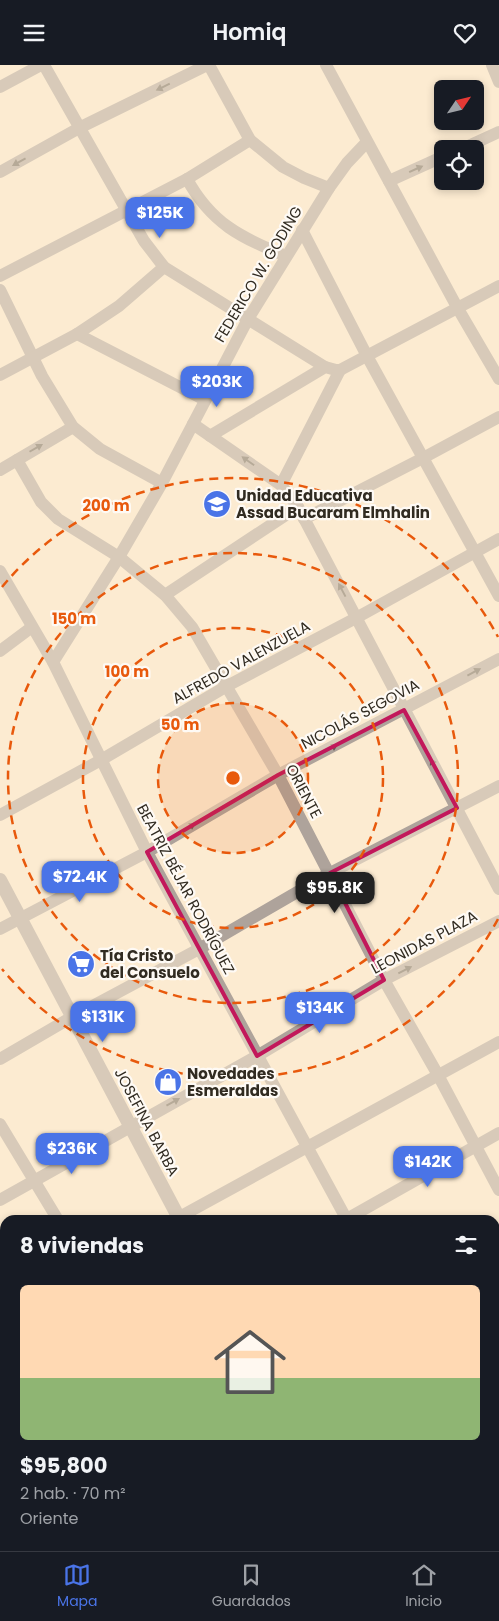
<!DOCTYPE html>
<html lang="es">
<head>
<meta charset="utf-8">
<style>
	:root { --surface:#171b24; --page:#242831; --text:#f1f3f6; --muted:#9ea1a6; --line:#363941; --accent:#4a74e7 }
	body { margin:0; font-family:Poppins,sans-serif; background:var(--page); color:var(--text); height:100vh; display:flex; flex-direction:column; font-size:19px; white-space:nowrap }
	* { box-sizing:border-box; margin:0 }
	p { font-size:16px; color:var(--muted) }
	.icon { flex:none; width:28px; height:28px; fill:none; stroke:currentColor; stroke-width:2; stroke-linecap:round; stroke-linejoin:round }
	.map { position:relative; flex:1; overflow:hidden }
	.panel { position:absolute; left:0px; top:1150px; width:500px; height:336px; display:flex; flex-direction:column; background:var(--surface); border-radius:15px 15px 0 0; box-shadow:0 2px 8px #0003 }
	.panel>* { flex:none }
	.needle { width:32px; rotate:55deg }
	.fabs { position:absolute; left:434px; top:15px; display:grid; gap:10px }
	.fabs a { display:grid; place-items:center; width:50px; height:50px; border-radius:8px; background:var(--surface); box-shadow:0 2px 8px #0003; font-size:25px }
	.price { position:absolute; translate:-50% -42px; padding:0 11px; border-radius:10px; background:var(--accent); color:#fff; font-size:16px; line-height:32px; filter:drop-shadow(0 1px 2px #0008) }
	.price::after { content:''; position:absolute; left:50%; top:30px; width:15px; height:11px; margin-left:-8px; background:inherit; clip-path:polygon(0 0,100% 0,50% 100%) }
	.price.active { background:#222; color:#fff }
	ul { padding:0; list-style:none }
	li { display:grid; align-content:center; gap:10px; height:265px; padding:0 20px }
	li span { display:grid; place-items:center; height:155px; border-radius:8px; color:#555 }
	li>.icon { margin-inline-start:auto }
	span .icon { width:90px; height:90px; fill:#fffc; stroke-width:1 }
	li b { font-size:21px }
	h2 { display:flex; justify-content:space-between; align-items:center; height:60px; padding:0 20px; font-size:21px }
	header { display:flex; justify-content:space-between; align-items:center; height:65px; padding:0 20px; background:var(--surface); font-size:22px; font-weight:600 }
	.dock { display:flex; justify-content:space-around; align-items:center; height:70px; border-top:1px solid var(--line); background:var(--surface); font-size:14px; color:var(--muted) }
	.dock a { display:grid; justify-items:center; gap:2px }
	.dock .active { color:var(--accent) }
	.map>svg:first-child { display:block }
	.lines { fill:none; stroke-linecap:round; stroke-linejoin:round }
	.minor { stroke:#aea39b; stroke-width:12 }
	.tertiary { stroke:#aea39b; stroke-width:14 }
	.secondary { stroke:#907f74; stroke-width:14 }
	.oneway { fill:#635b52 }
	.marked { fill:none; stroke:#c2185b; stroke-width:4; stroke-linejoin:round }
	.ring { fill:none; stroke:#e8590c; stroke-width:2.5; stroke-dasharray:9 6 }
	.labels { text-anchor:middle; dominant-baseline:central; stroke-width:4.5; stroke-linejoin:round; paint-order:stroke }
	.street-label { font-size:15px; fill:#312b21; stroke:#fefaf5 }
	.poi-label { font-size:15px; font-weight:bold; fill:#312b21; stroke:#fefaf5; text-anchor:start }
	.centre { fill:#e8590c; stroke:#fefaf5; stroke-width:2.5 }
	.ring-label { font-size:15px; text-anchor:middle; font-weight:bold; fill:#e8590c; stroke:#fefaf5; stroke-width:4.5; stroke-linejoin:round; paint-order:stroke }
</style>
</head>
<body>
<header><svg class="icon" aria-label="menu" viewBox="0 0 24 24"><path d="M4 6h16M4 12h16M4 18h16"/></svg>Homiq<svg class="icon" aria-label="heart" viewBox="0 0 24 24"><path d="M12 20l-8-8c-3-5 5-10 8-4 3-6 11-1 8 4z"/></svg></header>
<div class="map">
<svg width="499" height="1486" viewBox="0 0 499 1486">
	<rect width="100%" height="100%" fill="#fcebd1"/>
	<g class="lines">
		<g class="minor">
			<path d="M44 0 144 176 164 202 325 302"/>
			<path d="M209 0 250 75 283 102 304 113 329 123"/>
			<path d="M326 0 457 242 499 314"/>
			<path d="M492 0 499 17"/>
			<path d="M0 22 41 0"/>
			<path d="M462 84 499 67"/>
			<path d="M0 107 81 62 207 0"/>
			<path d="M187 114C211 158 241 173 286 191"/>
			<path d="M389 116 442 92"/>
			<path d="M302 165 367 291 499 531"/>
			<path d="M0 211 187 114 250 75"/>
			<path d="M0 225 42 311 73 362 100 384 162 418"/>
			<path d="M77 269 205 335"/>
			<path d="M0 310 77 269 119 241 164 202"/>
			<path d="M193 359 281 420 298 442 499 824"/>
			<path d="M210 371 325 302 336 305H340L499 221"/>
			<path d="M17 395 41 437 58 454 119 492 165 530 192 562 278 710 384 915 438 1010 499 1125"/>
			<path d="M0 405 73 362"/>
			<path d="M281 420 340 305"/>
			<path d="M304 454 423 393 499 352"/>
			<path d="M0 506 53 597 147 787 347 1155"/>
			<path d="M165 530 298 442"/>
			<path d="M0 586 32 562"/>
			<path d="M53 597 119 492 162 418 248 254 329 123 347 98 366 78"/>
			<path d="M0 750 101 695 227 621 356 553 499 474"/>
			<path d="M0 864 147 787 278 710 499 594"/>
			<path d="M0 994 72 952 199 884 330 808 499 721"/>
			<path d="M0 1059 58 1155"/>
			<path d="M0 1135 257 991 384 915 499 856"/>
			<path d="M174 1155 499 977"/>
			<path d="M345 1155 499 1068"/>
			<path d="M495 1203 499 1200"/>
			<path d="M0 1250 5 1248"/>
			<path d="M0 1278 5 1286"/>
			<path d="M0 1351 5 1348"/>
			<path d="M124 1481 127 1486"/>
			<path d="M243 1481 246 1486"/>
			<path d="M0 1482 5 1479"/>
		</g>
		<g class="tertiary">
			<path d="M0 815 180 1155"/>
			<path d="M495 1250 499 1249"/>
			<path d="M353 1481 355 1486"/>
		</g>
		<g class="secondary">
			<path d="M495 1397 499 1395"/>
			<path d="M321 1486 324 1481"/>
		</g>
	</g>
	<defs><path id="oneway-solid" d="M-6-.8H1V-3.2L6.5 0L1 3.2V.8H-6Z" transform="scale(1.25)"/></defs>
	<g class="oneway">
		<use href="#oneway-solid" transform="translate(163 22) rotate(154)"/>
		<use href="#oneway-solid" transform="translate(19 97) rotate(151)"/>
		<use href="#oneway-solid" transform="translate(416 104) rotate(-24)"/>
		<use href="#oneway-solid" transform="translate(36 383) rotate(-30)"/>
		<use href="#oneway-solid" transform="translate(248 396) rotate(-145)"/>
		<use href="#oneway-solid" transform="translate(342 525) rotate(-118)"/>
		<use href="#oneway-solid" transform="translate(474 607) rotate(-28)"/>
		<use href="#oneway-solid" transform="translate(331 683) rotate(-28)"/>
		<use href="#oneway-solid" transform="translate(434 700) rotate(-119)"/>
		<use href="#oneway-solid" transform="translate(189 762) rotate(-30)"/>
		<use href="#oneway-solid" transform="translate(405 905) rotate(-27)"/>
		<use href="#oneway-solid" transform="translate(173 1037) rotate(-29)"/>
	</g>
	<path d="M0 0H499V1486H0ZM404 645 457 743 330 808 384 915 257 991 147 787 278 710Z" fill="#fcebd1" fill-opacity=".55" fill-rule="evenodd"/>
	<path class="marked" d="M404 645 457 743 330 808 384 915 257 991 147 787 278 710Z"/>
	<circle cx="233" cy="713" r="75" fill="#e8590c" fill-opacity=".12"/>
	<g class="ring">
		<circle cx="233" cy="713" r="75"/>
		<circle cx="233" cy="713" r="150"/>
		<circle cx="233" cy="713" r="225"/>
		<path d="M498 854A300 300 0 0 1 2 904M2 522A300 300 0 0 1 498 572"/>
	</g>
	<defs>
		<g id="school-disc" transform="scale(1.4375)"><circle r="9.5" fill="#4a74e7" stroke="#fefaf5"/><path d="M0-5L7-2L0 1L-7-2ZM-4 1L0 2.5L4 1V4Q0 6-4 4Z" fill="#fff"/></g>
		<g id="supermarket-disc" transform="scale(1.4375)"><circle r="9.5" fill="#4a74e7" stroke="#fefaf5"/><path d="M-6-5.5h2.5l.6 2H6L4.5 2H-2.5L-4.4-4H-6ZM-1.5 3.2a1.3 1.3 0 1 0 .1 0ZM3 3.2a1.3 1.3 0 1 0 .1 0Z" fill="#fff"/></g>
		<g id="shop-disc" transform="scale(1.4375)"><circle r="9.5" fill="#4a74e7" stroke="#fefaf5"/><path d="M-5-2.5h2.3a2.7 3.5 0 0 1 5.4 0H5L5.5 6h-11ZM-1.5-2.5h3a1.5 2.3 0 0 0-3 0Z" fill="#fff"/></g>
	</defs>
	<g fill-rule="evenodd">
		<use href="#school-disc" x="217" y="439"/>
		<use href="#supermarket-disc" x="81" y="899"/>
		<use href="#shop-disc" x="168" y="1017"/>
	</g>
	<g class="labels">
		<g class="street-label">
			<text transform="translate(258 209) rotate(-59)">FEDERICO W. GODING</text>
			<text transform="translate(241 597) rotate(-29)">ALFREDO VALENZUELA</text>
			<text transform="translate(360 649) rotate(-28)">NICOLÁS SEGOVIA</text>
			<text transform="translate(304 726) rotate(62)">ORIENTE</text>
			<text transform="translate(186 824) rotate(62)">BEATRIZ BÉJAR RODRÍGUEZ</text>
			<text transform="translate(424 877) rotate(-28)">LEONIDAS PLAZA</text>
			<text transform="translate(147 1057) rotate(62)">JOSEFINA BARBA</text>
		</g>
		<g class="poi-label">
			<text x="236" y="430">Unidad Educativa<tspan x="236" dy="17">Assad Bucaram Elmhalin</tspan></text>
			<text x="100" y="890">Tía Cristo<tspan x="100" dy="17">del Consuelo</tspan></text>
			<text x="187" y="1008">Novedades<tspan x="187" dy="17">Esmeraldas</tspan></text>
		</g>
	</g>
	<circle cx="233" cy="713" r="8" class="centre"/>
	<g class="ring-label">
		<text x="106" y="446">200 m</text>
		<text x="74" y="559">150 m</text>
		<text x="127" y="612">100 m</text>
		<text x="180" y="665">50 m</text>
	</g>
</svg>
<div class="fabs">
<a><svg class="needle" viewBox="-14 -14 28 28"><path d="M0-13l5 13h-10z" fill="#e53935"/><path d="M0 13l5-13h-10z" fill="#9ea1a6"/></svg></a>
<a><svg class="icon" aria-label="locate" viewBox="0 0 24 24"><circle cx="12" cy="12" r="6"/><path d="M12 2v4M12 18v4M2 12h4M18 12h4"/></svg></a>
</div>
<b class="price" style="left:160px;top:174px">$125K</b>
<b class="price" style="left:217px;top:343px">$203K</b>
<b class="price" style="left:80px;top:838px">$72.4K</b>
<b class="price active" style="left:335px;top:849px">$95.8K</b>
<b class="price" style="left:320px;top:969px">$134K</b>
<b class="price" style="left:103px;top:978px">$131K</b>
<b class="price" style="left:72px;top:1110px">$236K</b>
<b class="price" style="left:428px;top:1123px">$142K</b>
<section class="panel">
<h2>8 viviendas<svg class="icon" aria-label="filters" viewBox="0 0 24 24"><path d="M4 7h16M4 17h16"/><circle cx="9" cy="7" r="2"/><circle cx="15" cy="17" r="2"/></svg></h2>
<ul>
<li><span style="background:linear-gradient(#ffd9b3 60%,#8fb573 0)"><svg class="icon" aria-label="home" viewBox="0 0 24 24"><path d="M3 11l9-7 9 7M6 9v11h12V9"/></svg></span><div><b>$95,800</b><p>2 hab. · 70 m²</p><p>Oriente</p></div></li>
</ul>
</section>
</div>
<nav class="dock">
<a class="active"><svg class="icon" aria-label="map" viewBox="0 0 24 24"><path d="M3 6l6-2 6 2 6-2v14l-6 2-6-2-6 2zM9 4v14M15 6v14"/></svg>Mapa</a>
<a><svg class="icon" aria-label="saved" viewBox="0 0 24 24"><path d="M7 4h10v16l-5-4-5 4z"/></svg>Guardados</a>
<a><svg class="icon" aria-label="home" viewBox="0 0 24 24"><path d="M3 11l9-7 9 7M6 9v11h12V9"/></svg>Inicio</a>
</nav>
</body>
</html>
